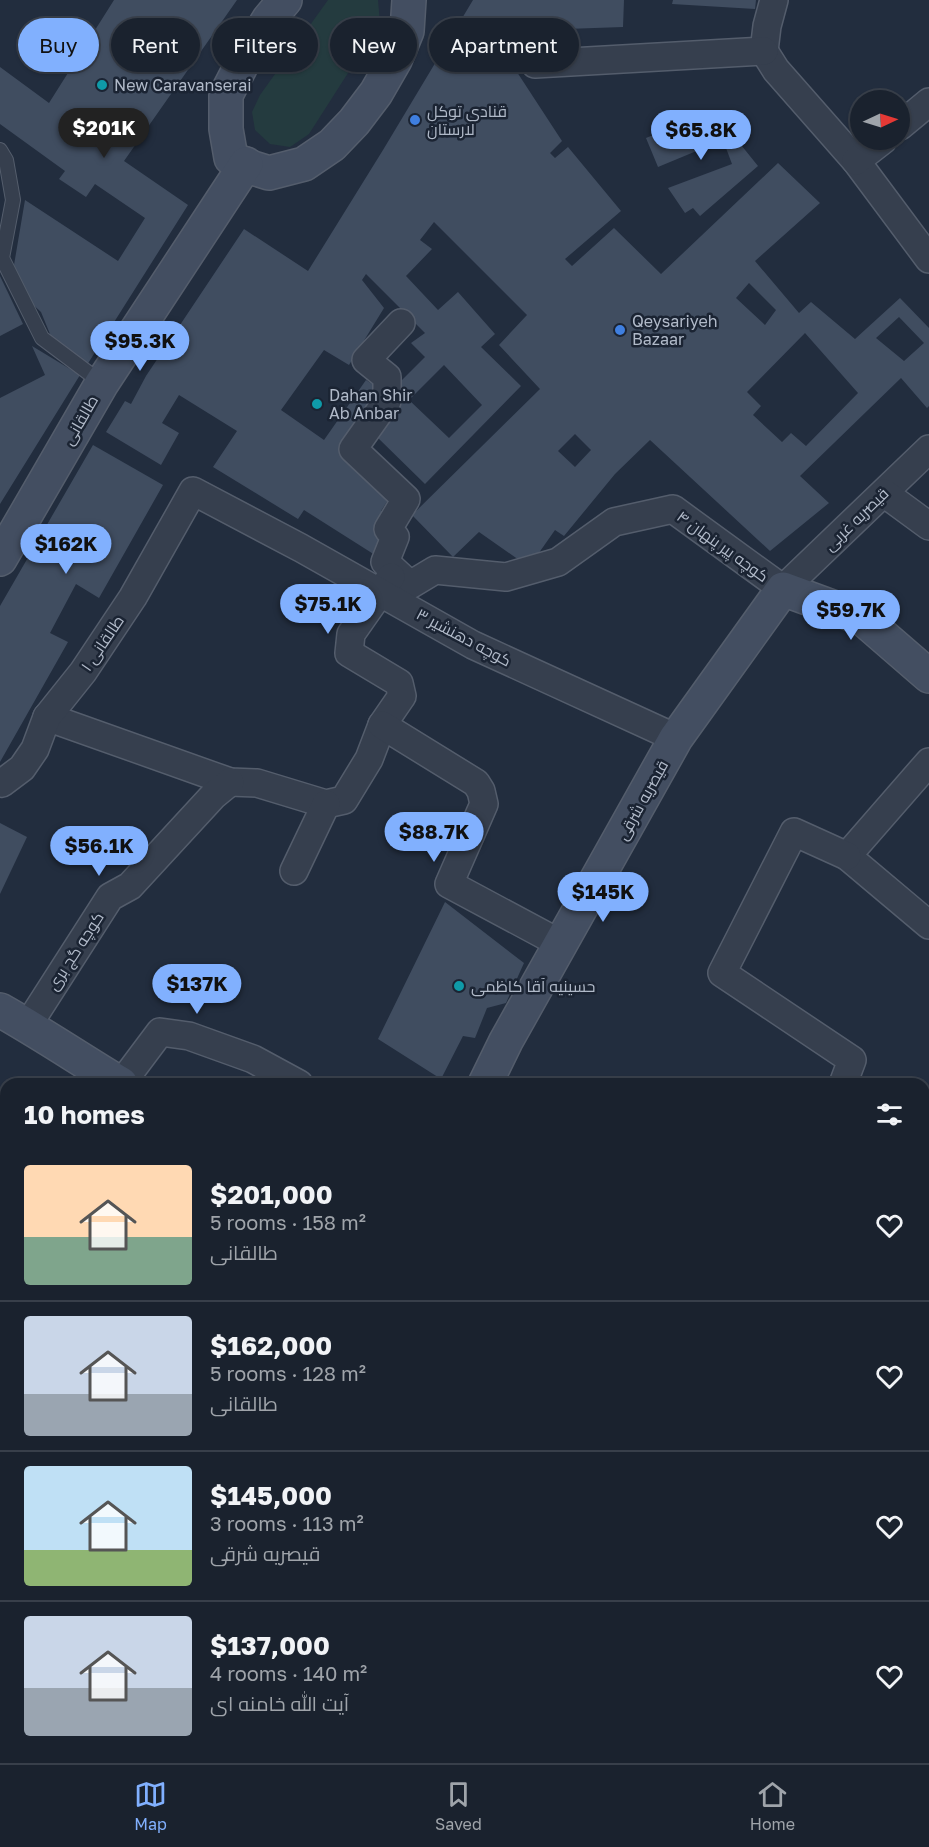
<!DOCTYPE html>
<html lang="en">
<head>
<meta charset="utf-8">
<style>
	:root { --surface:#1a222e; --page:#232a36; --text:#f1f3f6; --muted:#9fa4aa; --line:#383f4a; --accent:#81b0fe }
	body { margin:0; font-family:"Golos Text",Cairo,sans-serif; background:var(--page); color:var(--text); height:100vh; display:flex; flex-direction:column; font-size:22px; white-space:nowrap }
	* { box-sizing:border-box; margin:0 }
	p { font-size:20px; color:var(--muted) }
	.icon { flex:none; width:33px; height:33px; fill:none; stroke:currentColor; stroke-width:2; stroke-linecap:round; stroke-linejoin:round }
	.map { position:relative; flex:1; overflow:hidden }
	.panel { position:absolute; left:0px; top:1078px; width:930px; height:686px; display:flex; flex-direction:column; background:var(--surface); border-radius:18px 18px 0 0; box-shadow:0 2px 4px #0004,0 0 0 2px var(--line) }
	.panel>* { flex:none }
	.top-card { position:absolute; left:18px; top:18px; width:600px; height:54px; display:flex; gap:12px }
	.needle { width:39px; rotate:86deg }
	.buttons { position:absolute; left:850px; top:90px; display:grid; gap:12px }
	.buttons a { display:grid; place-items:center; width:60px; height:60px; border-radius:50%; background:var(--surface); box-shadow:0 2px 4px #0004,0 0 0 2px var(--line); font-size:30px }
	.price { position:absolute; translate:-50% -51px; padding:0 14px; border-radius:21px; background:var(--accent); color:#111; font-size:20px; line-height:39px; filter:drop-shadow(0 2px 3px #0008) }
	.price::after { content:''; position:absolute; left:50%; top:36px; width:18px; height:14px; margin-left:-9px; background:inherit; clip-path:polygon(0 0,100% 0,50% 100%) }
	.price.active { background:#222; color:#fff }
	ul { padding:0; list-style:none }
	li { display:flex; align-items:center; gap:18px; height:150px; padding:0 24px }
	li+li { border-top:2px solid var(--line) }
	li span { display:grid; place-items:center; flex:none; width:168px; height:120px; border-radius:6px; color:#555 }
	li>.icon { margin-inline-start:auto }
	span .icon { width:72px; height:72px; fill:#fffc; stroke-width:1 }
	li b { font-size:26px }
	h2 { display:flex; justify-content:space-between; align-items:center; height:72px; padding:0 24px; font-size:26px }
	.tag { padding:0 21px; border-radius:27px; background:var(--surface); box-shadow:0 2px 4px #0004,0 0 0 2px var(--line); font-size:21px; line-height:54px }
	.tag.active { background:var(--accent); color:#111 }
	.dock { display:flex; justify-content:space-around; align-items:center; height:84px; border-top:2px solid var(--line); background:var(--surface); font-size:16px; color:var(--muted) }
	.dock a { display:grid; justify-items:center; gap:3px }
	.dock .active { color:var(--accent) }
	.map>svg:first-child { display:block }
	.green { fill:#243b3f }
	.building { fill:#404d60; fill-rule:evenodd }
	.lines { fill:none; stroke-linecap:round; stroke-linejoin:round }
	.lane-casing { stroke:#545d6c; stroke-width:16 }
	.street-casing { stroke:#545d6c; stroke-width:30 }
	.secondary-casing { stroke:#545d6c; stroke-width:36 }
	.lane { stroke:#363f4e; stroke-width:14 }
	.street { stroke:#363f4e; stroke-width:27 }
	.secondary { stroke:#434e61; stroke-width:33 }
	.culture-dot { fill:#0f9aa8; stroke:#1b2433; stroke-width:2 }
	.shop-dot { fill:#3f7fe0; stroke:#1b2433; stroke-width:2 }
	.labels { text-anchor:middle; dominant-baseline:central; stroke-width:5; stroke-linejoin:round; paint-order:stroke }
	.poi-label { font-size:16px; fill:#b1bac9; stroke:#1b2433; text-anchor:start }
	.street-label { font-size:16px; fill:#b1bac9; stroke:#1b2433 }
</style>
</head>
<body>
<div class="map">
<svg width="929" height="1763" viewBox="0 0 929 1763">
	<rect width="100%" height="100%" fill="#222d3e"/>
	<path class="green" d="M328 0H378L380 23 309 134 290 147 270 144 255 130 252 112 260 95Z"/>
	<g class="building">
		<path d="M114 0H237L124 161 188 205 87 365 52 339 41 312 28 300 14 265 25 200 118 261 145 218 95 184 86 197 59 179 65 171 0 124V67L49 103Z"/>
		<path d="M473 0H624L623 27 509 31 506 46 500 55 506 73 515 69 562 141 550 153 555 158 568 147 621 211 565 259 572 266 614 228 661 274 778 163 820 203 755 261 799 313 811 302 855 339 900 298 929 328V406L927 408 901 378 800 476 829 503 770 551 650 440 615 474 564 536 555 530 529 567 479 532 453 557 412 515 540 389 499 345 527 315 434 222 420 240 432 249 406 276 438 310 458 292 495 334 481 347 521 386 425 484 376 436 397 385 425 357 411 343 425 333 366 274 362 280 384 308 349 365 324 350 281 410 324 440 366 380 381 390 345 444 393 492 381 511 389 517 385 536 375 555 304 510 298 519 213 467 237 431 179 395 162 423 179 433 161 465 106 432 125 401 131 404 146 376 244 229 308 271 383 150ZM749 283 776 310 765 325 736 298ZM899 317 924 343 904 361 876 338ZM805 333 858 393 806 446 791 433 782 442 753 415 761 406 747 392ZM444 365 482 405 449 438 409 400ZM575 434 591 450 575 467 558 451Z"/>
		<path d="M673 0H756L755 9 672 4Z"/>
		<path d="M711 111 721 134 729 130 758 166 700 216 693 208 685 213 668 188 732 164 723 140 658 167 646 138Z"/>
		<path d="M0 276 23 324 0 336Z"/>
		<path d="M32 346 80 375 0 504V398L45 375Z"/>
		<path d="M93 445 163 485 99 598 76 584 50 633 68 642 0 762V606Z"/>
		<path d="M0 823 27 837 0 894Z"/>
		<path d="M445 902 524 963 506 1003 487 1008 475 1038 463 1036 441 1079 378 1039Z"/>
		<path d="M0 1268 6 1271V1332L0 1344Z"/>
	</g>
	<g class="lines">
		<g class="lane-casing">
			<path id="lane" d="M0 150 6 160 13 200 2 258 42 338 102 383"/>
		</g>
		<g class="street-casing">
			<g id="street">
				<path d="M764 51 776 70 856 161 929 259"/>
				<path d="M764 51 767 26 774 0"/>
				<path d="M535 64 764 51"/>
				<path d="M900 126 929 102"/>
				<path d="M856 161 883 140"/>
				<path d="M401 323 366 360 387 377V401L353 449 406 499 388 529 395 537 385 562 410 585 435 570 506 577 558 562 614 522 673 509 783 589 929 449"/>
				<path d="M884 493 929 526"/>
				<path d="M47 717 230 782 257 783 326 804 344 800 369 759 382 725 402 696 399 683 349 653 351 634 391 577"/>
				<path d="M382 725 476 783 481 791 484 804 449 884 561 944"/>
				<path d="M929 762 847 856 929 925"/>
				<path d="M0 782 2 783 22 768 35 749 47 717 83 672 133 597 193 491 301 548 473 645 676 738"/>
				<path d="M294 871 326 804"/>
				<path d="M28 1025 110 897 130 886 213 796 230 782"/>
				<path d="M121 1084 160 1032 189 1036 253 1059 299 1084"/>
				<path d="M843 1084 852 1060 722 973 794 832 847 856"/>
				<path d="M924 1119 929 1114"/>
				<path d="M924 1195 929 1200"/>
				<path d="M0 1258 6 1259"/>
				<path d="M0 1367 6 1354"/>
				<path d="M924 1392 929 1396"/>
				<path d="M924 1558 929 1550"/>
				<path d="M0 1651 6 1654"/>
				<path d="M0 1756 9 1761 12 1758"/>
				<path d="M617 1758 623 1763"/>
				<path d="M425 1763 427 1761"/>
				<path d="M763 1763 766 1758"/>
			</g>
		</g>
		<g class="secondary-casing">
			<g id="secondary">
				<path d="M285 0 269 19 245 58 226 95V129L231 158 253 168 269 173 304 164 332 145 354 122 376 93 395 60 407 31 409 0"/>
				<path d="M0 559 102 383 246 164"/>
				<path d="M0 1010C41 1033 81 1060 121 1084"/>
				<path d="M485 1084 506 1041 676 738 783 589 862 618 929 676"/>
				<path d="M924 1590 929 1593"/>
				<path d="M204 1763 206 1758"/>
			</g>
		</g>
		<use href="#lane" class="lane"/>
		<use href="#street" class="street"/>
		<use href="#secondary" class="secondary"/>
	</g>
	<g class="culture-dot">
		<circle cx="102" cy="85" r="6"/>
		<circle cx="317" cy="404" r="6"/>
		<circle cx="459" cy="986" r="6"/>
	</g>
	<g class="shop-dot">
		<circle cx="415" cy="120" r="6"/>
		<circle cx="620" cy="330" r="6"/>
	</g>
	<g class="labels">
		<g class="poi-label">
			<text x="114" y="85">New Caravanserai</text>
			<text x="427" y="111">قنادی توکل<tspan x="427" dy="18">لارستان</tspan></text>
			<text x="632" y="321">Qeysariyeh<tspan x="632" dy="18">Bazaar</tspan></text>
			<text x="329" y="395">Dahan Shir<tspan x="329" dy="18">Ab Anbar</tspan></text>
			<text x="471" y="986">حسینیه آقا کاظمی</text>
		</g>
		<g class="street-label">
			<text transform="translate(80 420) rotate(-60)">طالقانی</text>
			<text transform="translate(856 519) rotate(-44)">قیصریه غربی</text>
			<text transform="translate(723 546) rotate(36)">کوچه پیر پنهان ۴</text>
			<text transform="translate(464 637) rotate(28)">کوچه دهنشیر ۳</text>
			<text transform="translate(102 643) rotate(-56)">طالقانی ۱</text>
			<text transform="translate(642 800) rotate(-61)">قیصریه شرقی</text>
			<text transform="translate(75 951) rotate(-57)">کوچه گچ بری</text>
		</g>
	</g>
</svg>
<div class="buttons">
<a><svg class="needle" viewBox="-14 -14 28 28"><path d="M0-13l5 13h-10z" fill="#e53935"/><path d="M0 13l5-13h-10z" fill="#9fa4aa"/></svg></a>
</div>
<b class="price active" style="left:104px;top:159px">$201K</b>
<b class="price" style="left:701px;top:161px">$65.8K</b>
<b class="price" style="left:140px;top:372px">$95.3K</b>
<b class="price" style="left:66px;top:575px">$162K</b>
<b class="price" style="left:328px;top:635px">$75.1K</b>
<b class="price" style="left:851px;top:641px">$59.7K</b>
<b class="price" style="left:434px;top:863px">$88.7K</b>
<b class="price" style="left:99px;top:877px">$56.1K</b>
<b class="price" style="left:603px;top:923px">$145K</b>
<b class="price" style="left:197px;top:1015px">$137K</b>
<div class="top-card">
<a class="tag active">Buy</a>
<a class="tag">Rent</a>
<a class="tag">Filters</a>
<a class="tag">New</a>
<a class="tag">Apartment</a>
</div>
<section class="panel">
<h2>10 homes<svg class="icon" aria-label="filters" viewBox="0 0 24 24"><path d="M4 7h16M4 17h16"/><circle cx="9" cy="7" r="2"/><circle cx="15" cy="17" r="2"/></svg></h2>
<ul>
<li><span style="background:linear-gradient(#ffd9b3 60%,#7fa58c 0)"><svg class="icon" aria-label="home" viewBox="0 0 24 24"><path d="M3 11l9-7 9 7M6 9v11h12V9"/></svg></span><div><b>$201,000</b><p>5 rooms · 158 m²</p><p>طالقانی</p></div><svg class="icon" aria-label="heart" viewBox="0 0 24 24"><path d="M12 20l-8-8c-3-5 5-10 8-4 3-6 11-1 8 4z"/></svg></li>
<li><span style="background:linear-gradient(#c9d6e8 65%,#9aa5b1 0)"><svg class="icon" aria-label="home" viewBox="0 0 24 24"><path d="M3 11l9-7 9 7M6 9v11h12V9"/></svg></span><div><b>$162,000</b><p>5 rooms · 128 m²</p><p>طالقانی</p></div><svg class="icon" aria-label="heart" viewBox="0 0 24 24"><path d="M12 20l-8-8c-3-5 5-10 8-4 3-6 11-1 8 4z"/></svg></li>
<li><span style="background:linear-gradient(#bfe0f5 70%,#8fb573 0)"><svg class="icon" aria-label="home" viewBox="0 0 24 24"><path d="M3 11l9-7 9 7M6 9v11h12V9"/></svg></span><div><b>$145,000</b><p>3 rooms · 113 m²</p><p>قیصریه شرقی</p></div><svg class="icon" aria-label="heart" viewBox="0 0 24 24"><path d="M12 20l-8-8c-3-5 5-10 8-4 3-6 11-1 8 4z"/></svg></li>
<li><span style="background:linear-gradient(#c9d6e8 60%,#9aa5b1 0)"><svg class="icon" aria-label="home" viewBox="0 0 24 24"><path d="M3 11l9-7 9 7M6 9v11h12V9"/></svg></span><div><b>$137,000</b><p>4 rooms · 140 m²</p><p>آیت الله خامنه ای</p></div><svg class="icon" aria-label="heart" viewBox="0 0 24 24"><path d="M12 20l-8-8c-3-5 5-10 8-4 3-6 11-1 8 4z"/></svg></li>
</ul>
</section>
</div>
<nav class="dock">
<a class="active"><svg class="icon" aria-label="map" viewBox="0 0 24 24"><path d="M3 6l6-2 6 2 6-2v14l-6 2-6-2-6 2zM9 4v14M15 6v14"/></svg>Map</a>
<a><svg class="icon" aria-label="saved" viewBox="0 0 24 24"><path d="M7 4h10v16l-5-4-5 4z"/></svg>Saved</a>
<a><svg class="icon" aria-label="home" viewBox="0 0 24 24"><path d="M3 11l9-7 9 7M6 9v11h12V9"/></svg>Home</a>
</nav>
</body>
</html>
